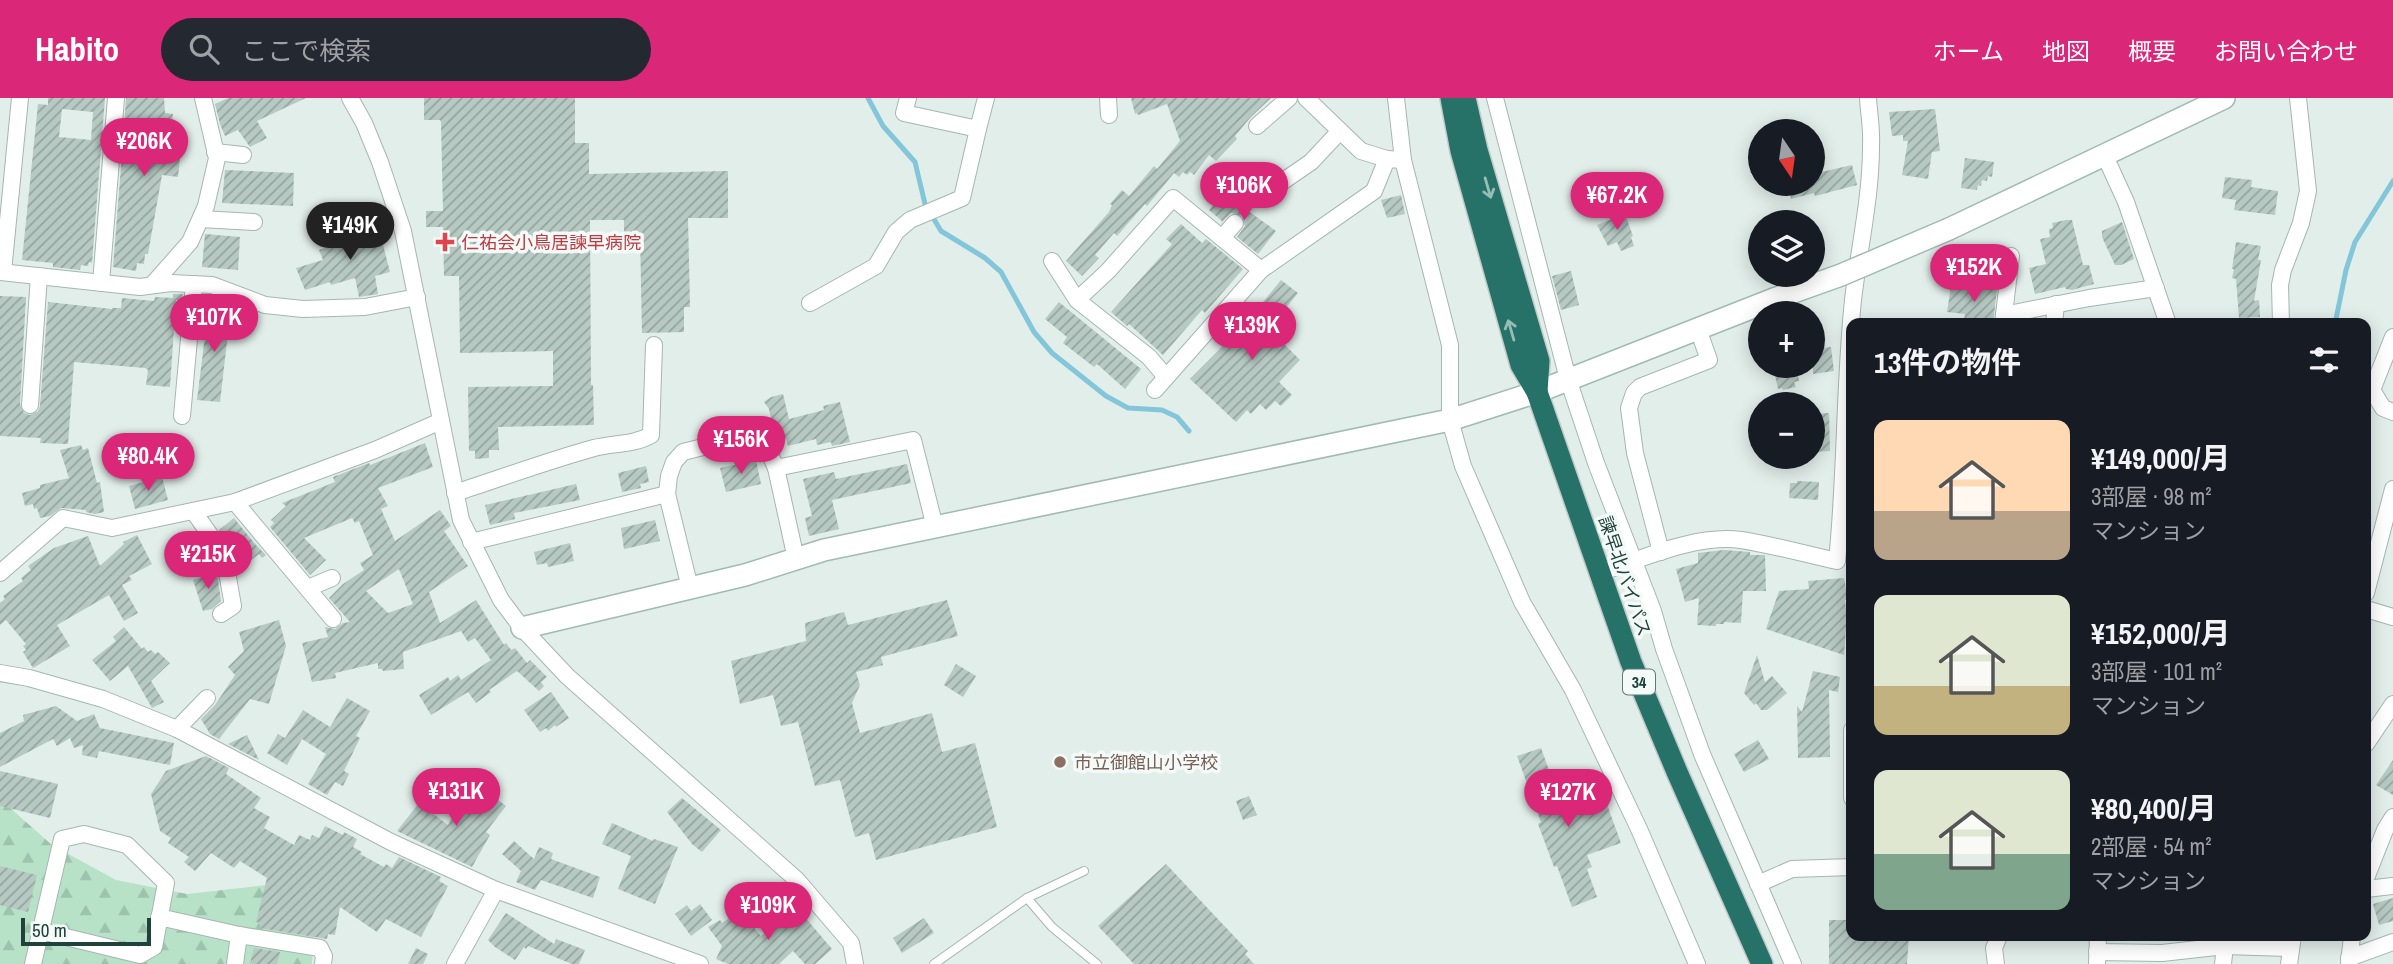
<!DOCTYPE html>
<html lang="ja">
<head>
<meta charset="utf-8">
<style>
	:root { --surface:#171b24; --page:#242831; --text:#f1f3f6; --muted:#9ea1a6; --accent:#db2777 }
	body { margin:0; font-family:"Archivo Narrow","Noto Sans JP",sans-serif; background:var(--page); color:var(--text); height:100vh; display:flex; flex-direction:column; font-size:26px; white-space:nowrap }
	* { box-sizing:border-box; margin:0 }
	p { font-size:23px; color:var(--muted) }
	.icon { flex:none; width:38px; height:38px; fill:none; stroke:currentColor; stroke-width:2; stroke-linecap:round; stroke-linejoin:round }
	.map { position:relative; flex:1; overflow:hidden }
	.sheet { position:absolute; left:1846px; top:220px; width:525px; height:623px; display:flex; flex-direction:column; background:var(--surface); border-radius:14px; box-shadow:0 4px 18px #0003 }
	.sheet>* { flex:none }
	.needle { width:46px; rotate:167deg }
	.tools { position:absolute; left:1748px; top:21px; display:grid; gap:14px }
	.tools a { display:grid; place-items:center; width:77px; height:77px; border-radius:50%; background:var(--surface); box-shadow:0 4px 18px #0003; font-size:35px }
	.scale { position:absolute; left:21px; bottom:18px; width:130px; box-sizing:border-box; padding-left:7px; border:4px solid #1f423b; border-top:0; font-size:19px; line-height:24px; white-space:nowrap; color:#1f423b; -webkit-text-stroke:5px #f3faf7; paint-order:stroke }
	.price { position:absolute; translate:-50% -60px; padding:0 16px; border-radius:24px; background:var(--accent); color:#fff; font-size:23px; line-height:46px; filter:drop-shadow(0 2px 4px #0008) }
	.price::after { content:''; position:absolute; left:50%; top:42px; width:21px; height:16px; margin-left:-10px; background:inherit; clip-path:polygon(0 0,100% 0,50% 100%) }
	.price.on { background:#222; color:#fff }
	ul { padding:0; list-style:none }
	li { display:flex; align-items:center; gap:21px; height:175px; padding:0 28px }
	li span { display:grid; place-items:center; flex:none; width:196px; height:140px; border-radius:14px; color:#555 }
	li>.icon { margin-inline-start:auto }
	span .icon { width:84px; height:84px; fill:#fffc; stroke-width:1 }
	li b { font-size:30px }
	h2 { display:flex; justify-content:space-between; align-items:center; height:84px; padding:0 28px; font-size:30px }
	header { display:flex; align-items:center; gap:42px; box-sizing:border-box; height:98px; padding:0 35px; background:var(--accent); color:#fff }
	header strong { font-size:33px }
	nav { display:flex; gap:38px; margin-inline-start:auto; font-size:24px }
	.search { width:490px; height:63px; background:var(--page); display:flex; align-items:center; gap:18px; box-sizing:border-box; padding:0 24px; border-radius:38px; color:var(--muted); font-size:26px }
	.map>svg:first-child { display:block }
	.forest { fill:url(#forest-firs) }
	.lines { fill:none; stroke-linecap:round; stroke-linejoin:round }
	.stream { stroke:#83c6da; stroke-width:5 }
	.building { fill:url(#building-hatch); fill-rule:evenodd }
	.lane-casing { stroke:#a4b7b2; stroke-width:10 }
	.street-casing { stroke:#a4b7b2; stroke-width:18 }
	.secondary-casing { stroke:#9fbbb3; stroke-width:24 }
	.highway-casing { stroke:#c0cac8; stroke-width:24 }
	.lane { stroke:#fff; stroke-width:8 }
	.street { stroke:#fff; stroke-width:16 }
	.secondary { stroke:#fff; stroke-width:21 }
	.highway { stroke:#277268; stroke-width:21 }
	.secondary-bridge-casing { stroke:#9fbbb3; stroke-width:24; stroke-linecap:butt }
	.secondary-bridge { stroke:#fff; stroke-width:21 }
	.oneway { stroke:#97bdb7 }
	.health-dot { fill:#e0444e; stroke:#f3faf7; stroke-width:2.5 }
	.education-dot { fill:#8d6e63; stroke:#f3faf7; stroke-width:2.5 }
	.labels { text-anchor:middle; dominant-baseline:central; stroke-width:7; stroke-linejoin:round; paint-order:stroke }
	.shield { fill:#f3faf7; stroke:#5f7973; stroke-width:2 }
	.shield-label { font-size:16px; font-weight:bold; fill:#1f423b }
	.health-label { font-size:18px; fill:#be3a42; stroke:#f3faf7; text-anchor:start }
	.street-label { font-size:18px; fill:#1f423b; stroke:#f3faf7 }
	.education-label { font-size:18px; fill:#785e54; stroke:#f3faf7; text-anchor:start }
</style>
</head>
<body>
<header>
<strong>Habito</strong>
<div class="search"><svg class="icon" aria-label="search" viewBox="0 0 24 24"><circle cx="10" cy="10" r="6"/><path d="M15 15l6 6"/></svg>ここで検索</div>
<nav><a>ホーム</a><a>地図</a><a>概要</a><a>お問い合わせ</a></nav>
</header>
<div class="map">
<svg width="2393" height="866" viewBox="0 0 2393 866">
	<defs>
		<pattern id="forest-firs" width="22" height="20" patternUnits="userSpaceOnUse" patternTransform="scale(1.75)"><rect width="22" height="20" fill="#b8e2c7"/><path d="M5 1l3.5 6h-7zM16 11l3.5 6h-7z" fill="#9ec3ac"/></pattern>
		<pattern id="building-hatch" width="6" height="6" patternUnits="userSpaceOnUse" patternTransform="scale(1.75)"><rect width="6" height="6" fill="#b7c9c3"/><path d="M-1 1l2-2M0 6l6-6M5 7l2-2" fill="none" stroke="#94a5a0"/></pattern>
	</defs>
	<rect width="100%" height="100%" fill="#e2eeea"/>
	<path class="forest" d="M0 701 52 747 116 782 187 796 285 785 316 820 312 866H0Z"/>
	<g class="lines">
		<g class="stream">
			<path d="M868 0 883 28 915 64 925 106 941 133 985 160 1001 174 1034 234 1052 255 1106 298 1128 310 1162 312 1177 319 1189 333"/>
			<path d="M2335 226 2346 172 2355 144 2393 83"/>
		</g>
	</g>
	<g class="building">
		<path d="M48 0H105L92 165 89 164 88 168 81 167 80 172 53 169V165L22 162 38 6 48 7ZM62 11 93 14 91 42 59 39Z"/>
		<path d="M126 0H164L165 15 173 16 171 33 179 34 181 52 178 79 162 77 148 156H145L144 166 137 165 136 173 113 169 122 56 132 57 134 31 124 29Z"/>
		<path d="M228 0H306L257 23 267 40 250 49 238 32 225 38 220 26 215 6Z"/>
		<path d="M424 0H575V45H589V76L728 73V120H688L690 209H684V234L642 235 640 137H624V122H590L591 287H593L594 327 498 329 499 352H489V360L475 361V353H469L468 289 553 288V253L460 255 459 178H444L443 129H426V113H443L441 24 440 22H424Z"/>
		<path d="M1131 0H1271L1250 20 1235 38 1237 41 1216 63 1209 57 1194 77 1190 74 1187 77 1183 74 1179 79 1174 75 1147 108 1145 106 1117 138 1114 135 1095 157 1099 160 1082 178 1066 163 1109 114 1112 107 1110 106 1122 92 1129 98 1154 68 1157 71 1180 43 1167 6 1138 17 1137 15 1135 16Z"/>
		<path d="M1935 11 1940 53 1932 54 1928 81 1902 77 1908 43H1903V37L1892 38 1889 14Z"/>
		<path d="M1965 60 1994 64 1992 79 1988 78 1987 83 1982 82 1981 88 1978 87 1977 92 1961 90Z"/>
		<path d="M1852 67 1857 87 1815 98 1814 95 1791 101 1788 86H1813V76Z"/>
		<path d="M225 72 294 75 293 108 222 105Z"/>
		<path d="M2225 79 2252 82 2251 89 2278 93 2275 117 2234 112 2236 102 2222 100Z"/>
		<path d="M1225 92 1241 105 1240 107 1276 133 1258 156 1237 139 1245 128 1242 118 1231 115 1221 125 1222 123 1209 112Z"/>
		<path d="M1401 97 1405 116 1387 120 1381 102Z"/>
		<path d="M1625 116 1633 138 1631 139 1634 148 1621 153 1617 144 1608 148 1597 127Z"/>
		<path d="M2066 122H2072L2083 167H2089L2094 186 2072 192 2066 191 2065 189 2035 196 2029 170 2046 166 2040 141 2050 139 2049 131 2053 130 2052 125Z"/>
		<path d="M370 123 374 137 380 135 390 174 375 178 378 196 359 199 355 180 331 187 330 184 305 192 296 170 323 162 319 152 354 141 350 129Z"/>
		<path d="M2122 124 2134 161 2121 167H2115L2102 139V133Z"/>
		<path d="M1181 126 1202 145 1206 141 1243 171 1205 215 1202 212 1163 257 1129 226 1127 228 1111 214 1172 146 1166 141Z"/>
		<path d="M205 136 240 139 238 172 202 169Z"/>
		<path d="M2236 144 2261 148 2258 162H2261L2254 203 2259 202 2260 219 2239 220 2236 181 2232 180 2234 171H2232Z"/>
		<path d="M1571 173 1579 207 1561 212 1552 178Z"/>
		<path d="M1281 182 1298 195 1274 225 1279 230 1276 233 1282 238 1279 241 1300 262 1279 284 1292 297 1281 308 1275 303 1266 312 1260 306 1251 316 1247 312 1236 324 1190 281 1265 206 1263 204Z"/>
		<path d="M1982 186 1995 188 1997 191 1993 226H1963L1965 216 1947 214 1951 188 1977 191Z"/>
		<path d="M173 196H183L182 203 176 202 170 289 146 287 148 272 145 270 74 264 68 346 40 345 41 340 0 338V198L26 199 20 306 24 315 30 317 38 313 40 308 48 204 112 211V210H121L122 200 154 203 155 199 173 200Z"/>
		<path d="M1059 204 1141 271 1125 291 1097 266 1094 269 1063 245 1067 239 1045 221Z"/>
		<path d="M203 212 217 214V217L235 219 233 236 228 235 220 304 197 302 205 238 200 237Z"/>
		<path d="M1831 249 1834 273 1813 276V251Z"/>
		<path d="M1773 268H1796L1799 283 1794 284 1796 289 1783 292 1782 290 1778 291Z"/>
		<path d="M783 296 789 321 824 312 823 308 840 304 850 344 832 348 831 344 817 347 816 341 788 348 786 341 778 343 777 338 775 339 769 311 764 304 771 299Z"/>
		<path d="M1829 315 1830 353 1813 354V316Z"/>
		<path d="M425 345 433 369 378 390 388 408 381 411 395 443 440 412 451 428 444 433 468 468 429 494 440 525 476 502 504 547 506 545 511 552 515 550 527 565 530 562 547 579 541 584 544 588 539 593 517 573 489 592 491 594 476 605 468 594 431 617 419 597 448 579 450 583 458 577 461 582 491 562 475 540 468 544 461 533 403 554 404 571 383 573 382 571H378V565L335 575 336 580 312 584 302 545 328 539 325 529 335 531 343 525 350 524 329 500 343 486 364 472 360 465 373 457 359 423 355 425 352 420 304 440 326 462 310 477 270 429 274 425 271 422 286 408 282 405 335 384 333 379 369 365 370 367ZM399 471 413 506 388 515 366 493Z"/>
		<path d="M81 347 83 352 88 350 97 385 100 384 104 414 95 416 86 414V412L61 410 50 418 40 420 37 410 34 411 33 406 25 408 22 395 40 390V387L69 380 60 352Z"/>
		<path d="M756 362 761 386 726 394 720 370Z"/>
		<path d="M907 366 911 385 832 402 839 431 809 438 805 420 812 418 803 381 834 374 836 381Z"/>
		<path d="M646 368 649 384 640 386 641 390 622 394 618 375Z"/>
		<path d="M162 379 168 402 135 411 129 388Z"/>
		<path d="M1797 383 1819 384 1818 402 1789 400 1790 385H1797Z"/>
		<path d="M576 386 580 402 514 415 515 421 490 427 485 407Z"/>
		<path d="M234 420 254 445 266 457 262 460 259 456 245 467 219 432Z"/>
		<path d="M655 422 660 443 624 451 621 430Z"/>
		<path d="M137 437 152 466 129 478 132 482 122 487 138 515 124 523 109 497 57 527 70 548 33 570 23 554 26 552 23 548 26 546 6 522 0 527V505L5 501 3 498 23 483 21 480 31 472 28 468 54 450 88 438 100 468 124 446 123 444Z"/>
		<path d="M570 445 574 463 548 469 547 465 537 467 534 454Z"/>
		<path d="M1724 452 1750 454V457H1765L1766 493H1743L1741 525 1724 524V526H1716V528L1697 527 1699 500 1685 504 1676 471 1698 465V455Z"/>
		<path d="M217 475 221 503 212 511 203 513 193 482Z"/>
		<path d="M1844 480 1848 502H1845L1847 519 1844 557 1766 531 1779 493 1809 491 1808 483Z"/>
		<path d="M947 502 958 538 881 559 883 567 856 574 860 587 852 605 860 635 932 615 942 654 975 645 997 729 876 762 869 735 855 739 840 682 815 688 798 624 781 628 773 597 740 606 731 563 806 543 805 525 844 514 848 527Z"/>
		<path d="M279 522 286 548 269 606 250 601 219 641 210 636 201 621 215 607 235 577 228 569 244 553 239 534Z"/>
		<path d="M124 529 142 551 144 549 148 554 151 552 155 556 158 554 170 565 151 583 164 604 152 610 128 568 110 583 92 562 116 543 113 539Z"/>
		<path d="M1757 557 1765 584 1772 578 1787 595 1767 612H1761L1756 605 1754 607 1744 595Z"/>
		<path d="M956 566 976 578 963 599 944 587Z"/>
		<path d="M1813 573 1840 579 1838 594 1829 592 1830 659 1798 660 1797 608 1802 614Z"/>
		<path d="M551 594 569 620 556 629 555 627 548 633 546 630 540 634 524 612Z"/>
		<path d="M347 600 370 613 356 638 360 640 344 673 349 676 343 688 335 684 327 697 308 686 326 656 302 641 287 667 267 655 278 636 285 640 303 612 330 629Z"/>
		<path d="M56 608 77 623 94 616 100 630 174 645 170 667 99 653 97 660 82 657 83 647 74 650 70 640 57 648 53 641 0 669V635L24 623 23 617Z"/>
		<path d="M247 637 259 662 228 646Z"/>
		<path d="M1758 642 1769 661 1744 674 1734 656Z"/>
		<path d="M1541 650 1561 705 1565 704 1569 714 1605 701 1621 745 1587 757 1592 769 1587 771 1597 799 1572 809 1557 768 1554 769 1538 726 1541 724 1517 658Z"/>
		<path d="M206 658 229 670 226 676 261 700 254 710 270 719 264 730 294 747 299 737 310 742 312 737 319 740 325 728 343 737 344 734 357 741 353 749 362 754 360 756 384 769 386 766 392 770 399 759 441 779 439 783 448 788 421 839 386 821 377 834 340 809 335 837 328 836 327 841 260 830 261 825 256 824 267 780 240 763 234 770 211 755 195 773 184 764 189 759 168 745 171 740 160 733 151 696 166 673Z"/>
		<path d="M2393 662V697L2376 687Z"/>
		<path d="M0 673 58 686 50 720 0 708Z"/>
		<path d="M480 688 506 708 486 734 490 737 472 769 397 733 419 705 448 727 455 713 459 715Z"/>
		<path d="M1249 698 1257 717 1243 722 1236 703Z"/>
		<path d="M682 700 721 732 702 754 692 746 667 714Z"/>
		<path d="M612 725 653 743 654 741 678 749 655 806 618 791 631 758 602 746Z"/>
		<path d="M514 743 534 761 539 749 553 755 551 761 600 779 593 800 541 782 535 792 516 784 521 773 502 756Z"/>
		<path d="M1166 766 1248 853 1245 856 1254 866H1134L1098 828Z"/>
		<path d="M0 768 37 777 28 814 0 807Z"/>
		<path d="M2393 800V823L2379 827 2373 806Z"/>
		<path d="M700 806 712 822 691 838 675 816 687 807 691 813Z"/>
		<path d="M740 813 761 838 786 818 788 821 796 815 801 821 804 818 832 851 815 866H805L793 853 779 866H728L716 861 722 848 708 829 720 822 722 825Z"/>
		<path d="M506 815 554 846 556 841 585 852 579 866H572L528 848 526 851 524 849 515 862 495 849 488 842Z"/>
		<path d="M924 820 934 835 902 855 893 840Z"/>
		<path d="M1829 822H1852V838H1909L1907 866H1829Z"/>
		<path d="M254 850 280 854 277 866H250Z"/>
		<path d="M416 850 428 856 423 866H408Z"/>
	</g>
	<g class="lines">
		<g class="lane-casing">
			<g id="lane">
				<path d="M1027 800 1052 829 1097 866"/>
				<path d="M934 866 1027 800 1084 773"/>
			</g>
		</g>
		<g class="street-casing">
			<g id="street">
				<path d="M350 0 364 25 380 64 403 133 461 422 501 502 522 530 567 578 797 782 851 845 855 866"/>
				<path d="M908 0 904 15 978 31 986 0"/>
				<path d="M1108 0 1109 17"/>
				<path d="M1306 0 1361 53 1387 61"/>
				<path d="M1396 0 1403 62 1450 247V322L1463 368 1522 504 1573 592 1639 731 1697 866"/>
				<path d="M1495 0 1568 281 1596 365 1653 513 1664 551 1702 656 1793 866"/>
				<path d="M1257 28 1289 0"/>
				<path d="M215 54 243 57"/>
				<path d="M2105 58 2126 104 2168 226"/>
				<path d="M1276 88 1311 64 1340 33"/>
				<path d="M201 121 254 124"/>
				<path d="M1222 140 1235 125"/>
				<path d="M1052 163 1077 202 1149 259 1166 279"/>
				<path d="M0 174 140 189 171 185 212 187 265 207 303 211 365 209 417 199"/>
				<path d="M3 174 20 0"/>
				<path d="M101 185 116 0"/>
				<path d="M152 187 190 144 206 108 217 60 203 0"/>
				<path d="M1077 202 1108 173 1173 100 1261 172"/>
				<path d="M810 205 876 168 896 134 910 122 962 100 978 31"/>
				<path d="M2004 217 2089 200 2156 190"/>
				<path d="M2003 225 2011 158"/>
				<path d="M2054 226 2056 206"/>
				<path d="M2281 226 2280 187 2283 172 2301 125 2308 93 2298 0"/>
				<path d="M2393 239 2372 292 2383 310 2393 314"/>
				<path d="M1155 292 1261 172 1374 93 1387 61 1403 62"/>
				<path d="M30 307 39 178"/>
				<path d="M182 318 194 186"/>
				<path d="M455 395C501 380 547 363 594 350 613 345 634 347 651 337L654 247"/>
				<path d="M235 404 333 521"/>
				<path d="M194 414 224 457 233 508 221 516"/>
				<path d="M471 444 667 396"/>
				<path d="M1661 454 1635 355 1629 310 1634 295 1640 289 1709 262 1698 231"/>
				<path d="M796 461 776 370 913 342 935 429"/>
				<path d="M0 475 63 420 112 430 235 404 375 352 441 323"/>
				<path d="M1599 475C1641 461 1696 436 1741 442 1773 447 1805 456 1837 463 1846 376 1844 288 1853 202 1859 150 1871 100 1871 48 1872 32 1869 16 1868 0"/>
				<path d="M308 490 332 480"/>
				<path d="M690 490 667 396 669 378 674 364 683 354 743 339 760 345 768 352 776 370"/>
				<path d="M2366 495 2393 391"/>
				<path d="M2366 511 2393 519"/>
				<path d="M0 575 29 580 103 601 177 631 391 744 496 792 700 866"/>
				<path d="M177 631 207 600"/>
				<path d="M1852 632V700"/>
				<path d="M2366 646 2393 606"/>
				<path d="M2366 780 2385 732 2393 719"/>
				<path d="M1758 786 1792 771 1852 769"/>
				<path d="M2366 791 2393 788"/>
				<path d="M159 819 239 837 235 866"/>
				<path d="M239 837 320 850 324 858 323 866"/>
				<path d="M2097 854 2162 855 2225 848 2291 850"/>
				<path d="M2349 860 2393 844"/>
				<path d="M33 866 62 741 84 736 127 747 166 785 154 849 140 857 41 833"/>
				<path d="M455 866 496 792"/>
				<path d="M1996 866 1994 850 1999 838"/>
				<path d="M2097 866 2098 838"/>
				<path d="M2223 866 2226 838"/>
				<path d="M2289 866 2293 838"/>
				<path d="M2349 866 2352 838"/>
			</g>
		</g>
		<g class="secondary-casing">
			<g id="secondary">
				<path d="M1949 131 2224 0"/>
				<path d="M522 530 745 477 824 452 1450 322 1537 294 1774 201"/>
			</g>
		</g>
		<g class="highway-casing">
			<g id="highway">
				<path d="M1451 0 1461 53 1521 267 1537 294 1631 564 1677 674 1762 866"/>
				<path d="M1465 0 1477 52 1539 263 1537 294"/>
			</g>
		</g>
		<use href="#lane" class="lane"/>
		<use href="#street" class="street"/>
		<use href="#secondary" class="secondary"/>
		<use href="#highway" class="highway"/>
		<g class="secondary-bridge-casing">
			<path id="secondary-bridge" d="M1774 201 1841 177 1949 131"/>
		</g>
		<use href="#secondary-bridge" class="secondary-bridge"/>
	</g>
	<defs><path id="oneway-shaft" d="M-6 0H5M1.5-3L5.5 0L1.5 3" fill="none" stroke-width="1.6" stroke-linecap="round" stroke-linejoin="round" transform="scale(1.75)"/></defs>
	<g class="oneway">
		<use href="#oneway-shaft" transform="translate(1488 90) rotate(74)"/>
		<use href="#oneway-shaft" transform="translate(1511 232) rotate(-106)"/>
	</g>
	<path class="health-dot" d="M441.5 133.5h7v7h7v7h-7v7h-7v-7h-7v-7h7z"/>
	<circle class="education-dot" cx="1060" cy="664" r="7"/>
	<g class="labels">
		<rect class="shield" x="1623" y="571.5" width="32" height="25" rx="5"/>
		<g class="shield-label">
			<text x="1639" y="584">34</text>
		</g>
		<g class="health-label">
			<text x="461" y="144">仁祐会小鳥居諫早病院</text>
		</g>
		<g class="street-label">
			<text transform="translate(1625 478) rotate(71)">諫早北バイパス</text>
		</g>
		<g class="education-label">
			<text x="1074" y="664">市立御館山小学校</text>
		</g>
	</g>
</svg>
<div class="tools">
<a><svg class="needle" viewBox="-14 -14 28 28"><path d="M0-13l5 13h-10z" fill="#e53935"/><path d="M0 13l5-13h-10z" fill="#9ea1a6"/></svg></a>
<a><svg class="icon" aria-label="layers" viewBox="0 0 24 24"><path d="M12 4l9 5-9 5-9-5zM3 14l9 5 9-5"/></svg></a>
<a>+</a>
<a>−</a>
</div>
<div class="scale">50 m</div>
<b class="price" style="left:144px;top:80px">¥206K</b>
<b class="price" style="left:1244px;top:124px">¥106K</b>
<b class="price" style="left:1617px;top:134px">¥67.2K</b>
<b class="price on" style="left:350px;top:164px">¥149K</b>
<b class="price" style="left:1974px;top:206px">¥152K</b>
<b class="price" style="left:214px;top:256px">¥107K</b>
<b class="price" style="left:1252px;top:264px">¥139K</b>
<b class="price" style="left:741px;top:378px">¥156K</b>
<b class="price" style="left:148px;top:395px">¥80.4K</b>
<b class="price" style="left:208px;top:493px">¥215K</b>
<b class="price" style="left:456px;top:730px">¥131K</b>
<b class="price" style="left:1568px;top:731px">¥127K</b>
<b class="price" style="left:768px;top:844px">¥109K</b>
<section class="sheet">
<h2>13件の物件<svg class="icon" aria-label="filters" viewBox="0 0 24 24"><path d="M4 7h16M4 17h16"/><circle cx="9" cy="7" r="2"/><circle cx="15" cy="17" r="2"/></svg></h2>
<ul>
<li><span style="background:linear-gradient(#ffd9b3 65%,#b9a48a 0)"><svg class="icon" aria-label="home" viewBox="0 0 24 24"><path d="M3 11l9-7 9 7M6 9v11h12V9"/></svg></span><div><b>¥149,000/月</b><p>3部屋 · 98 m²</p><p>マンション</p></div></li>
<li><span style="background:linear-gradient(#dfe7d0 65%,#c2b280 0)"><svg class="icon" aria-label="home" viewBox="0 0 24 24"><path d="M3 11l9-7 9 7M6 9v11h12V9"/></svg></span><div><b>¥152,000/月</b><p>3部屋 · 101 m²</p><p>マンション</p></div></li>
<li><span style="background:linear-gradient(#dfe7d0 60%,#7fa58c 0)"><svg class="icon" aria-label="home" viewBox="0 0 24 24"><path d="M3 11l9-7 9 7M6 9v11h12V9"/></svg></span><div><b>¥80,400/月</b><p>2部屋 · 54 m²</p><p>マンション</p></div></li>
</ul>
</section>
</div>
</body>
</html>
